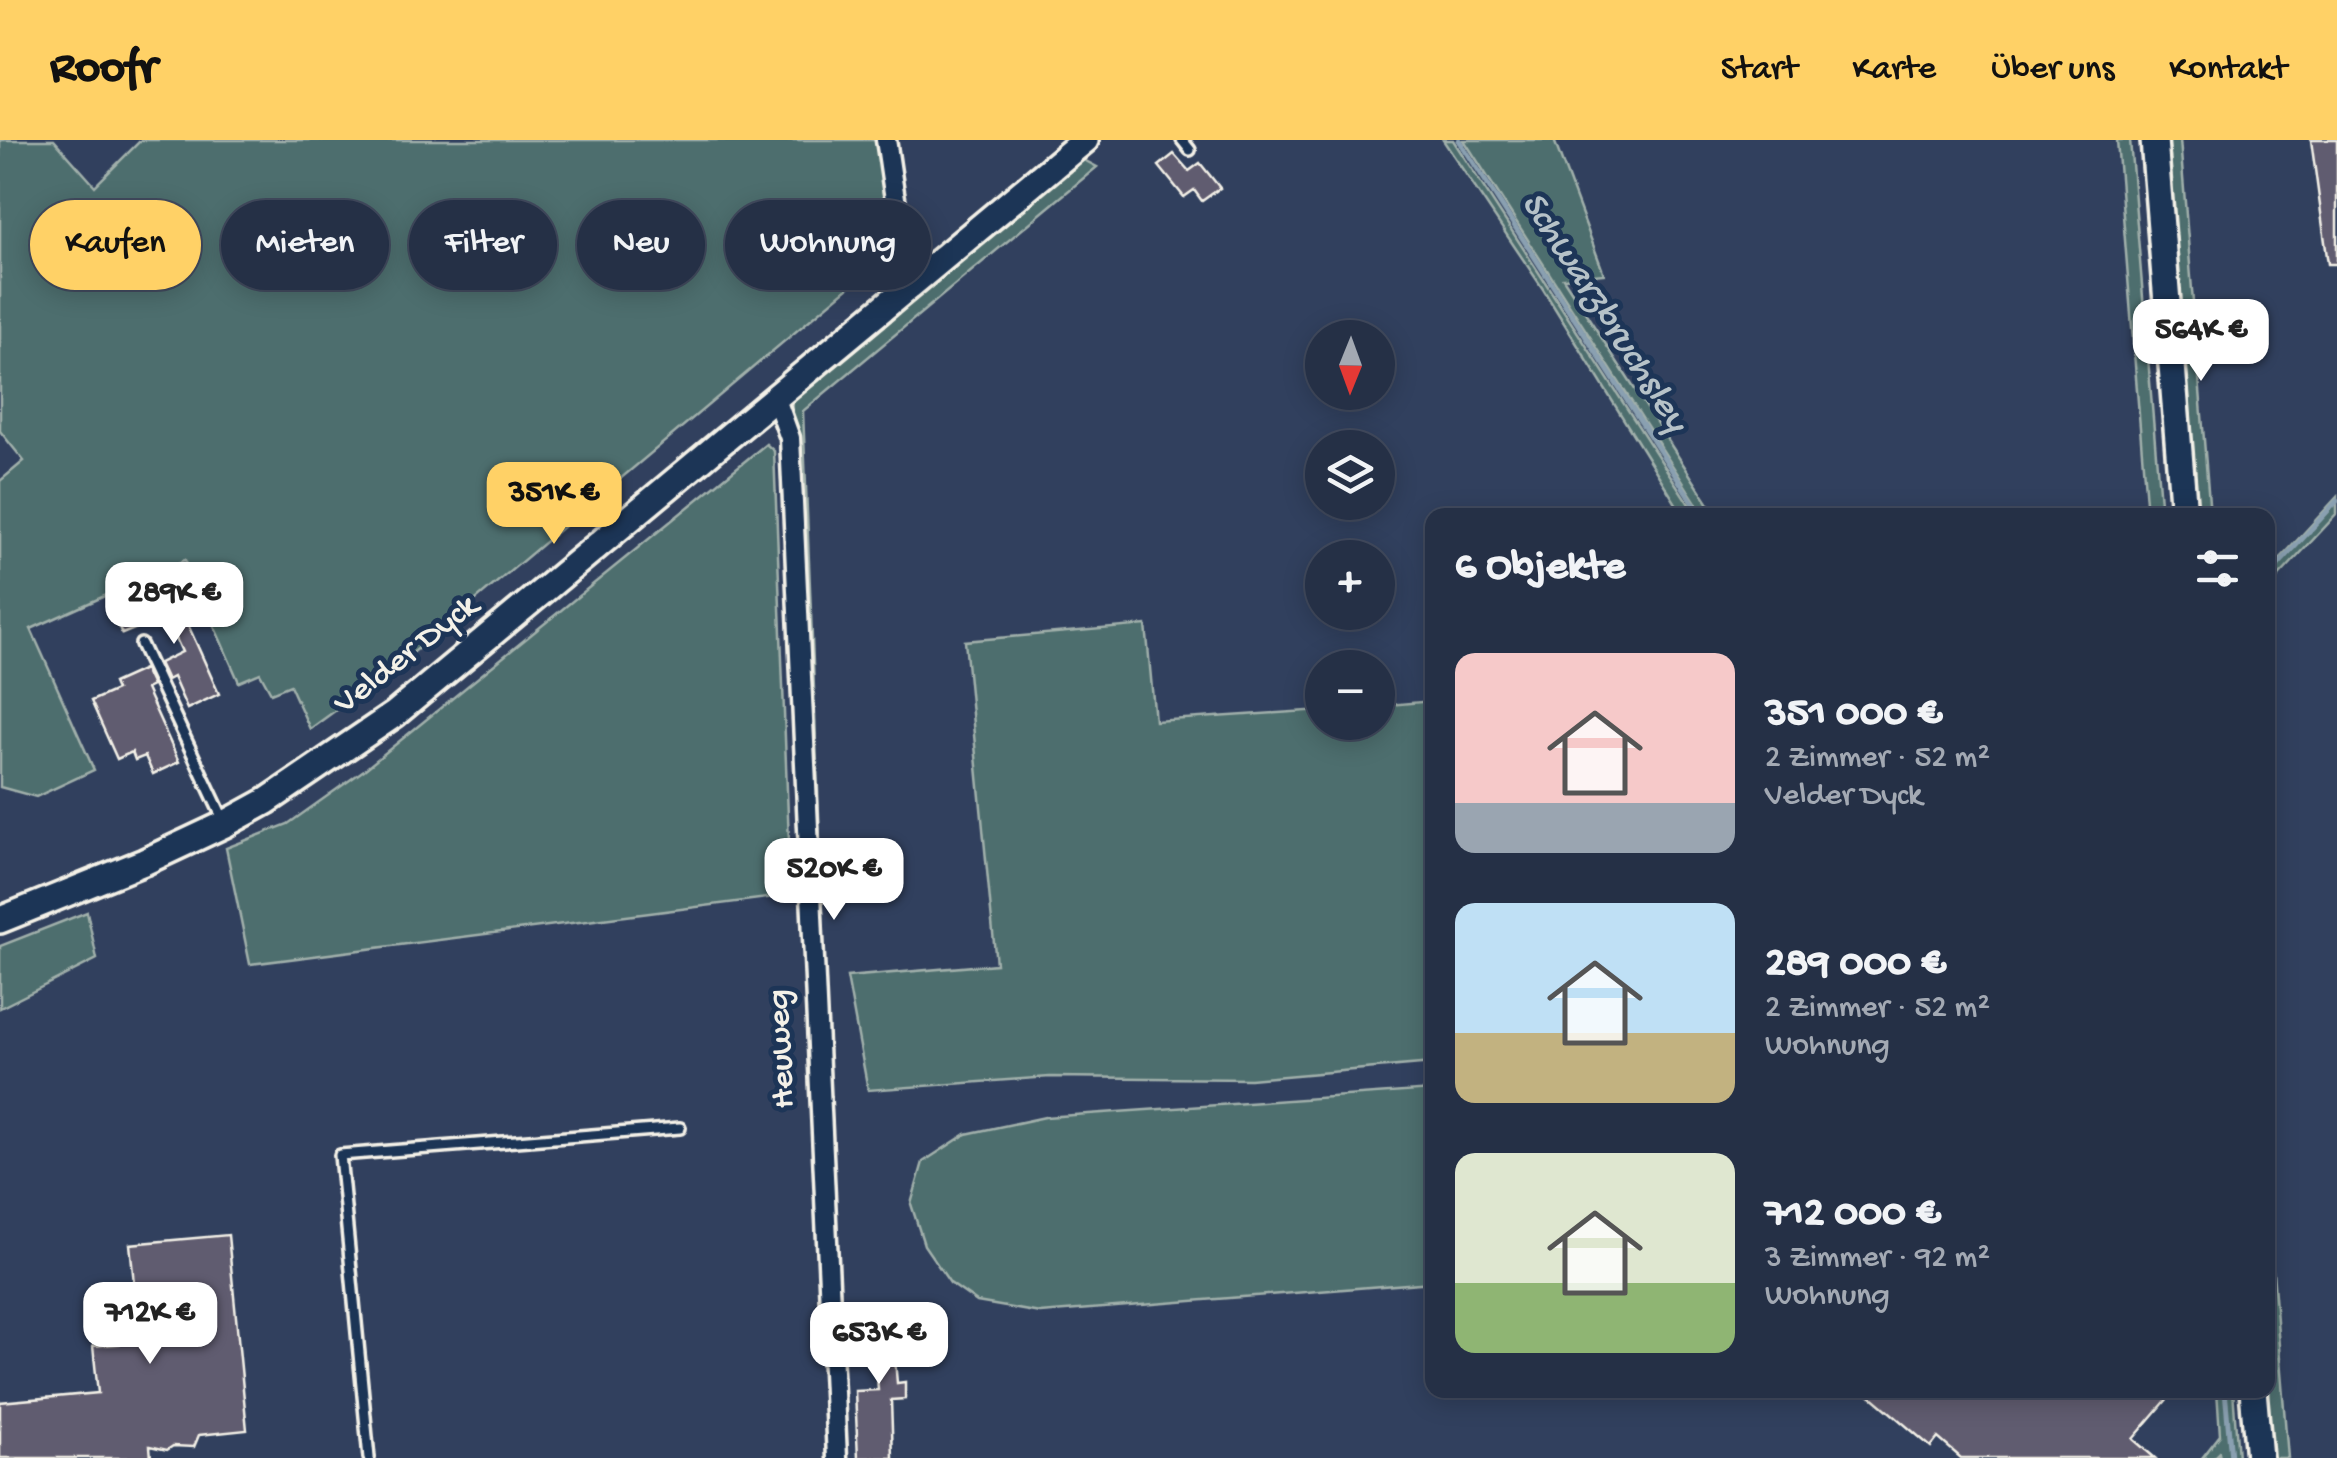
<!DOCTYPE html>
<html lang="de">
<head>
<meta charset="utf-8">
<style>
	:root { --surface:#253046; --page:#2d384d; --text:#f1f3f6; --muted:#a3a9b3; --line:#424b5f; --accent:#ffd166 }
	body { margin:0; font-family:"Gochi Hand",sans-serif; background:var(--page); color:var(--text); height:100vh; display:flex; flex-direction:column; font-size:38px; white-space:nowrap }
	* { box-sizing:border-box; margin:0 }
	p { font-size:32px; color:var(--muted) }
	.icon { flex:none; width:55px; height:55px; fill:none; stroke:currentColor; stroke-width:2; stroke-linecap:round; stroke-linejoin:round }
	.map { position:relative; flex:1; overflow:hidden }
	.side { position:absolute; left:1425px; top:368px; width:850px; height:890px; display:flex; flex-direction:column; background:var(--surface); border-radius:20px; box-shadow:0 5px 25px #0003,0 0 0 2px var(--line) }
	.side>* { flex:none }
	.guide { position:absolute; left:30px; top:60px; width:950px; height:90px; display:flex; gap:20px }
	.needle { width:65px; rotate:181deg }
	.buttons { position:absolute; left:1305px; top:180px; display:grid; gap:20px }
	.buttons a { display:grid; place-items:center; width:90px; height:90px; border-radius:50%; background:var(--surface); box-shadow:0 5px 25px #0003,0 0 0 2px var(--line); font-size:50px }
	.price { position:absolute; translate:-50% -85px; padding:0 22px; border-radius:20px; background:#fff; color:#222; font-size:32px; line-height:65px; filter:drop-shadow(0 2px 5px #0008) }
	.price::after { content:''; position:absolute; left:50%; top:60px; width:30px; height:22px; margin-left:-15px; background:inherit; clip-path:polygon(0 0,100% 0,50% 100%) }
	.price.selected { background:var(--accent); color:#111 }
	ul { padding:0; list-style:none }
	li { display:flex; align-items:center; gap:30px; height:250px; padding:0 30px }
	li span { display:grid; place-items:center; flex:none; width:280px; height:200px; border-radius:20px; color:#555 }
	li>.icon { margin-inline-start:auto }
	span .icon { width:120px; height:120px; fill:#fffc; stroke-width:1 }
	li b { font-size:42px }
	h2 { display:flex; justify-content:space-between; align-items:center; height:120px; padding:0 30px; font-size:42px }
	.pill { padding:0 35px; border-radius:45px; background:var(--surface); box-shadow:0 5px 25px #0003,0 0 0 2px var(--line); font-size:35px; line-height:90px }
	.pill.selected { background:var(--accent); color:#111 }
	header { display:flex; align-items:center; gap:60px; box-sizing:border-box; height:140px; padding:0 50px; background:var(--accent); color:#111 }
	header strong { font-size:48px }
	nav { display:flex; gap:55px; margin-inline-start:auto; font-size:35px }
	.map>svg:first-child { display:block }
	.green { fill:#4e6e6e; stroke:#a1b0ab; stroke-width:2.5 }
	.lines { fill:none; stroke-linecap:round; stroke-linejoin:round }
	.stream { stroke:#8aa0b1; stroke-width:5 }
	.building { fill:#605b6f; stroke:#f4f1e8; stroke-width:2.5 }
	.service-casing { stroke:#f4f1e8; stroke-width:16 }
	.minor-casing { stroke:#f4f1e8; stroke-width:25 }
	.secondary-casing { stroke:#f4f1e8; stroke-width:32 }
	.service { stroke:#1d3557; stroke-width:9 }
	.minor { stroke:#1d3557; stroke-width:18 }
	.secondary { stroke:#1d3557; stroke-width:25 }
	.labels { text-anchor:middle; dominant-baseline:central; stroke-width:10; stroke-linejoin:round; paint-order:stroke }
	.street-label { font-size:35px; fill:#f4f1e8; stroke:#1d3557 }
	.water-label { font-size:38px; font-style:italic; fill:#b6c2c8; stroke:#1d3557 }
</style>
</head>
<body>
<header>
<strong>Roofr</strong>
<nav><a>Start</a><a>Karte</a><a>Über uns</a><a>Kontakt</a></nav>
</header>
<div class="map">
<svg width="2337" height="1318" viewBox="0 0 2337 1318">
	<rect width="100%" height="100%" fill="#31405e"/>
	<filter id="ink" filterUnits="userSpaceOnUse"><feTurbulence type="fractalNoise" baseFrequency=".01" numOctaves="2"/><feDisplacementMap in="SourceGraphic" scale="20" xChannelSelector="R" yChannelSelector="G"/><feConvolveMatrix kernelMatrix="1 2 1 2 8 2 1 2 1" color-interpolation-filters="sRGB"/></filter>
	<g filter="url(#ink)">
		<g class="green">
			<path d="M0 0H54L95 46 141 0H879L899 105 402 522 310 589 290 545 271 553 260 533 239 542 185 420 31 489 94 630 36 657 0 647V341L24 321 0 291Z"/>
			<path d="M1443 0H1453L1696 375H1683L1543 149Z"/>
			<path d="M1464 0H1554L1604 134 1563 138 1716 375H1704Z"/>
			<path d="M2117 0H2130L2161 375H2147Z"/>
			<path d="M2163 0H2180L2210 375H2194Z"/>
			<path d="M1082 19 1097 27 803 271 830 953H827L791 269 794 259Z"/>
			<path d="M766 304 774 311 791 755 250 824 226 708 288 684 364 630Z"/>
			<path d="M2337 357V374L2268 448V432Z"/>
			<path d="M1146 485 1155 581 1322 570V582H1378V566L1432 561V923L1250 939 1050 937 868 950 847 837 996 824 965 501Z"/>
			<path d="M87 772 97 819 0 868V806Z"/>
			<path d="M1432 950V1142L1040 1173 977 1162 950 1143 924 1105 911 1064 923 1022 966 994 1045 977Z"/>
			<path d="M2268 1069 2288 1318H2271L2265 1250Z"/>
			<path d="M2217 1250H2233L2238 1318H2220L2219 1313 2214 1318H2202L2220 1295Z"/>
		</g>
		<g class="lines">
			<g class="stream">
				<path d="M1459 0 1701 375"/>
				<path d="M2268 436 2337 361"/>
				<path d="M2225 1250 2231 1318"/>
			</g>
		</g>
		<g class="building">
			<path d="M2311 0H2337V124H2328Z"/>
			<path d="M1174 14 1189 31 1200 23 1220 48 1202 61 1194 50 1184 57 1159 26Z"/>
			<path d="M172 449 219 554 187 569 173 537 167 540 159 523 182 512 166 476 122 494 114 475Z"/>
			<path d="M144 529 152 546 146 549 179 622 153 634 145 616 135 620 132 612 117 619 91 561 116 550 113 543Z"/>
			<path d="M228 1095 247 1290 199 1295 194 1307 173 1306 167 1310 150 1306 151 1318H0V1262L98 1253 93 1206 140 1202 130 1104Z"/>
			<path d="M891 1168 900 1195 893 1196 897 1243 905 1242V1259L891 1260 893 1318H858L855 1251 878 1250 875 1212 861 1213 859 1198H866L864 1170Z"/>
			<path d="M1864 1250H2175L2133 1299 2155 1318H1961L1938 1298 1931 1307Z"/>
		</g>
		<g class="lines">
			<g class="service-casing">
				<g id="service">
					<path d="M1182 0 1190 10"/>
					<path d="M141 504 225 683"/>
					<path d="M369 1318 340 1015 680 988"/>
				</g>
			</g>
			<g class="minor-casing">
				<g id="minor">
					<path d="M886 0C894 45 896 100 923 137"/>
					<path d="M776 259 790 298 837 1318"/>
				</g>
			</g>
			<g class="secondary-casing">
				<g id="secondary">
					<path d="M2154 0 2184 375"/>
					<path d="M0 780 144 722 225 684 267 661 395 574 1085 0"/>
					<path d="M2253 1250 2259 1318"/>
				</g>
			</g>
			<use href="#service" class="service"/>
			<use href="#minor" class="minor"/>
			<use href="#secondary" class="secondary"/>
		</g>
	</g>
	<g class="labels">
		<g class="street-label">
			<text transform="translate(407 516) rotate(-38)">Velder Dyck</text>
			<text transform="translate(783 909) rotate(-93)">Heuweg</text>
		</g>
		<g class="water-label">
			<text transform="translate(1603 173) rotate(57)">Schwarzbruchsley</text>
		</g>
	</g>
</svg>
<div class="buttons">
<a><svg class="needle" viewBox="-14 -14 28 28"><path d="M0-13l5 13h-10z" fill="#e53935"/><path d="M0 13l5-13h-10z" fill="#a3a9b3"/></svg></a>
<a><svg class="icon" aria-label="layers" viewBox="0 0 24 24"><path d="M12 4l9 5-9 5-9-5zM3 14l9 5 9-5"/></svg></a>
<a>+</a>
<a>−</a>
</div>
<b class="price" style="left:2201px;top:244px">564K €</b>
<b class="price selected" style="left:554px;top:407px">351K €</b>
<b class="price" style="left:174px;top:507px">289K €</b>
<b class="price" style="left:834px;top:783px">520K €</b>
<b class="price" style="left:150px;top:1227px">712K €</b>
<b class="price" style="left:879px;top:1247px">653K €</b>
<div class="guide">
<a class="pill selected">Kaufen</a>
<a class="pill">Mieten</a>
<a class="pill">Filter</a>
<a class="pill">Neu</a>
<a class="pill">Wohnung</a>
</div>
<section class="side">
<h2>6 Objekte<svg class="icon" aria-label="filters" viewBox="0 0 24 24"><path d="M4 7h16M4 17h16"/><circle cx="9" cy="7" r="2"/><circle cx="15" cy="17" r="2"/></svg></h2>
<ul>
<li><span style="background:linear-gradient(#f6c9c9 75%,#9aa5b1 0)"><svg class="icon" aria-label="home" viewBox="0 0 24 24"><path d="M3 11l9-7 9 7M6 9v11h12V9"/></svg></span><div><b>351 000 €</b><p>2 Zimmer · 52 m²</p><p>Velder Dyck</p></div></li>
<li><span style="background:linear-gradient(#bfe0f5 65%,#c2b280 0)"><svg class="icon" aria-label="home" viewBox="0 0 24 24"><path d="M3 11l9-7 9 7M6 9v11h12V9"/></svg></span><div><b>289 000 €</b><p>2 Zimmer · 52 m²</p><p>Wohnung</p></div></li>
<li><span style="background:linear-gradient(#dfe7d0 65%,#8fb573 0)"><svg class="icon" aria-label="home" viewBox="0 0 24 24"><path d="M3 11l9-7 9 7M6 9v11h12V9"/></svg></span><div><b>712 000 €</b><p>3 Zimmer · 92 m²</p><p>Wohnung</p></div></li>
</ul>
</section>
</div>
</body>
</html>
